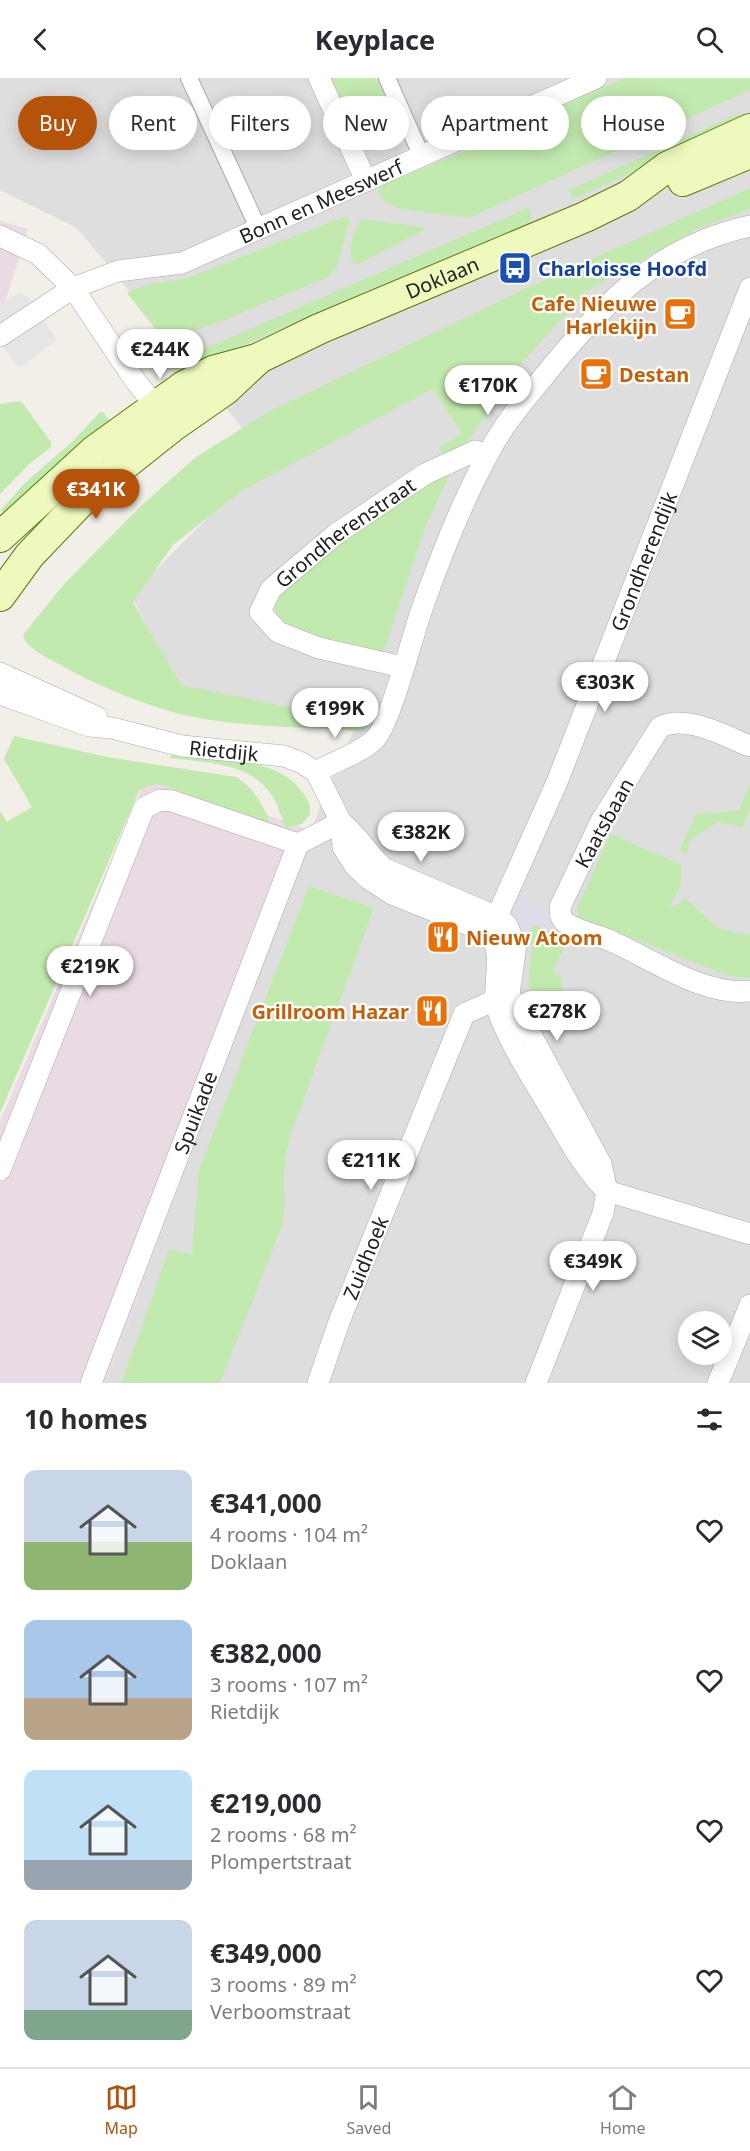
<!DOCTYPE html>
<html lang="en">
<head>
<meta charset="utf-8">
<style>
	:root { --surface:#fff; --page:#f7f7f7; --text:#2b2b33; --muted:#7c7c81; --line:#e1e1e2; --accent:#b45309 }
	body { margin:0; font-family:"Noto Sans",sans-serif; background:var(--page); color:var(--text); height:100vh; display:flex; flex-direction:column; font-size:22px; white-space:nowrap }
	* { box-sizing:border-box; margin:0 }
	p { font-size:20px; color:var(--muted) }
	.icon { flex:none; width:33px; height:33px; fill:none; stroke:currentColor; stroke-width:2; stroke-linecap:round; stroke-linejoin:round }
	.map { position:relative; height:1305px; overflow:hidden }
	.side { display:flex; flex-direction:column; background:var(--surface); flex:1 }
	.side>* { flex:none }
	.banner { position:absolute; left:18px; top:18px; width:714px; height:54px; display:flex; gap:12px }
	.tools { position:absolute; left:678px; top:1233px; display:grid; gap:12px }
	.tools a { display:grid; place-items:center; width:54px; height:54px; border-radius:50%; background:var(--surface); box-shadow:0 3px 15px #0003; font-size:30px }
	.price { position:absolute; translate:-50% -51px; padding:0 14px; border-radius:21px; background:#fff; color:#222; font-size:20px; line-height:39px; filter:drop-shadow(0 2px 3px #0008) }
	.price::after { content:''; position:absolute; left:50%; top:36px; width:18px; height:14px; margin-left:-9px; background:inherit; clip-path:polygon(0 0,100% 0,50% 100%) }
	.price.selected { background:var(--accent); color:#fff }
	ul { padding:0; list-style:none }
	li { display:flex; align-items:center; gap:18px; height:150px; padding:0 24px }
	li span { display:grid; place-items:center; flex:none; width:168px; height:120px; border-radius:12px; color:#555 }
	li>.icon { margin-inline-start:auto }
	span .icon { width:72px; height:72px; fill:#fffc; stroke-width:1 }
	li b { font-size:26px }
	h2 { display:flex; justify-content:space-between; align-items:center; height:72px; padding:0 24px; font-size:26px }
	.tag { padding:0 21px; border-radius:27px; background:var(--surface); box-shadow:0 3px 15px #0003; font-size:21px; line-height:54px }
	.tag.selected { background:var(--accent); color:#fff }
	header { display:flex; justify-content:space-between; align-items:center; height:78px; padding:0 24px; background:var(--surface); font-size:27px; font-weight:700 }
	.menu { display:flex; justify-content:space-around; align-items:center; height:84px; border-top:2px solid var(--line); background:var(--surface); font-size:16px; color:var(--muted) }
	.menu a { display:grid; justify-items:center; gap:3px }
	.menu .selected { color:var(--accent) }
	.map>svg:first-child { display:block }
	.residential { fill:#dfdede; fill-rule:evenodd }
	.industrial { fill:#eadae4 }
	.grass { fill:#c2eaaf }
	.parking { fill:#e5e5e5 }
	.plaza { fill:#dedce7 }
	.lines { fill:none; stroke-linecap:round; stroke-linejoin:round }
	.pedestrian-casing { stroke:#a8a8a8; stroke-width:18 }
	.minor-casing { stroke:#a8a8a8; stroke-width:22 }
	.secondary-casing { stroke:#5a7a06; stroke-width:32 }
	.pedestrian { stroke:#fff; stroke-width:16 }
	.minor { stroke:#fff; stroke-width:21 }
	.secondary { stroke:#edf9bd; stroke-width:30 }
	.labels { text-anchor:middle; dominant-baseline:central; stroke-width:4.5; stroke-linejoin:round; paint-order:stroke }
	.street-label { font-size:20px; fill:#212121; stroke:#fff }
	.transit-label { font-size:20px; font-weight:bold; fill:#164399; stroke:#fff; text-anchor:start }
	.food-label { font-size:20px; font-weight:bold; fill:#c56008; stroke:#fff; text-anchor:end }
</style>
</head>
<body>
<header><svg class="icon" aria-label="back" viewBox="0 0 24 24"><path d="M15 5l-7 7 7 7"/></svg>Keyplace<svg class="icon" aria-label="search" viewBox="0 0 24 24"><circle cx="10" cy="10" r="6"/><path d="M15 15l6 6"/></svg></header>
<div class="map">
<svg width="750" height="1305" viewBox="0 0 750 1305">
	<rect width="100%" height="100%" fill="#f1efe8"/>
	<path class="residential" d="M0 0H750V1305H106L329 705 356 648 185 621 131 517 267 380 77 150 0 112ZM688 1244H722V1276H688Z"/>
	<g class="industrial">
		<path d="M0 143 28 151 0 241Z"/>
		<path d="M149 694 312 753 106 1305H0V1043Z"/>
	</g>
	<g class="grass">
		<path d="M330 0H379L405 59 377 72 367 74 356 57Z"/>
		<path d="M625 0H750V12L469 140 401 131 384 124 378 114 382 107 553 38 550 33Z"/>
		<path d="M738 36 743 37 745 44 573 121 569 112Z"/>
		<path d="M750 110V131L695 152 586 214 518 289 463 370 445 378 439 371 462 355 432 311 240 414 173 467 133 524 181 607 357 643 367 653C310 649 250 650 193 639 153 631 92 606 57 585 45 578 27 571 23 557L64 506 142 427 196 379 268 334 523 212Z"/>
		<path d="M528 130 532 138 527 150 418 197 380 207 205 284 181 292H166L163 289Z"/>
		<path d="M345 139 350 141 337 188 328 199 220 244 164 262 127 215C149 203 175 205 198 196 247 177 296 157 345 139Z"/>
		<path d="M362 141 422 149 426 151 358 186H354C346 177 354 149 362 141Z"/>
		<path d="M21 323 51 364V369L29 386 0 416V326Z"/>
		<path d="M100 334H103L113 347 4 434 0 433 26 404 73 363Z"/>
		<path d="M454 388 426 447 382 577 290 554 275 537 276 517 346 456Z"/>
		<path d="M14 658 107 679 236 699C254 710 263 726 270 745L267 749 163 707H149L139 713 0 1035V733L7 744 32 729 4 681Z"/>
		<path d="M171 677C213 682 278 677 303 715 308 722 311 727 310 736L302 746 286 750C281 740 279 729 273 719 252 684 206 685 170 680Z"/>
		<path d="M750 705V729L743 749 718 744 690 762 687 776 679 773 696 736 739 733Z"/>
		<path d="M611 756 682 787 680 810 670 827 674 829 685 820 719 851 750 857V900L729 898 578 839 577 829Z"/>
		<path d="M309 808 374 830 292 1053C288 1068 284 1082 284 1097 283 1116 287 1131 281 1151L220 1305H122L169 1171 192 1177 199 1092Z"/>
		<path d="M532 846 568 862 552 894 561 899 565 933 546 943 528 905 532 870 530 853Z"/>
	</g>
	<path class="parking" d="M20 215 27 219 57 262 22 288H17L0 264V227Z"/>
	<path class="plaza" d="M515 817 553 830 572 856 568 862 533 846 530 853 521 854 511 833Z"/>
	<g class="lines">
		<g class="pedestrian-casing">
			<g id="pedestrian">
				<path d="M189 0 259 152"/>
				<path d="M387 0 422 79"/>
			</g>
		</g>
		<g class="minor-casing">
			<g id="minor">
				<path d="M319 0 366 103"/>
				<path d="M0 158 38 176 73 210 134 301 164 339"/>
				<path id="s1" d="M0 258 73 210 118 193 182 185 596 0"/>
				<path id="s2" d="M403 589 319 570 278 554 260 534 271 511 336 456 425 396 475 373 487 377"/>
				<path d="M0 595 97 639"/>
				<path id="s3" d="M0 616 89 648 112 650 182 668 284 678 302 685 316 694 341 744 343 769 355 788 369 801 392 816 489 855C507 878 489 910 499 936 511 967 530 997 547 1025 566 1056 581 1088 607 1113L750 1156"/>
				<path d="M750 668C724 658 687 636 660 649L601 743 560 829C560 835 560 841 566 845 579 854 599 857 613 864 654 882 703 918 750 913"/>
				<path d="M316 694C334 683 360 676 375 661 391 644 413 555 423 528 441 477 461 426 487 378 502 348 524 322 545 297 602 226 658 168 750 148"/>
				<path d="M341 744C359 758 368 777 385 791L497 839 507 847 516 867 509 916 601 1086 607 1113 603 1135 536 1305"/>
				<path id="s4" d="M491 852 557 704 750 210"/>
				<path d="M0 1092 144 730 160 722 172 723 298 766 341 744"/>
				<path id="s5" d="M91 1305 298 766"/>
				<path id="s6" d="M318 1305 339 1244 464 936 506 917"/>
				<path d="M718 1305 750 1227"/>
			</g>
		</g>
		<g class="secondary-casing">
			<g id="secondary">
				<path d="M683 103 750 75"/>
				<path id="s7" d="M0 459 94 373 184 308 213 293 257 281 319 251 585 139 628 118 667 89 750 51"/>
				<path d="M0 518 29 478 89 415 172 349 225 312 257 282"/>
			</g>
		</g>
		<use href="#pedestrian" class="pedestrian"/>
		<use href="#minor" class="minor"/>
		<use href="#secondary" class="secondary"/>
	</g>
	<defs>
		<g id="bus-square" transform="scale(1.725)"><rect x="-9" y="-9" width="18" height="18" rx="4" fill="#1a4fb4" stroke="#fff"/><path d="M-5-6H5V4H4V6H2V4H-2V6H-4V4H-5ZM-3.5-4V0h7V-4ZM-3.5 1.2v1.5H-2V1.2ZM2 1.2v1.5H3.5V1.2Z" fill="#fff"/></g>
		<g id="cafe-square" transform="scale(1.725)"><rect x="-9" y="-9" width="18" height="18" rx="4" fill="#e8710a" stroke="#fff"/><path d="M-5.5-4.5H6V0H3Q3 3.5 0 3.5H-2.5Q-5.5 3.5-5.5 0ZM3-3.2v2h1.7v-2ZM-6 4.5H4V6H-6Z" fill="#fff"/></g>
		<g id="restaurant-square" transform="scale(1.725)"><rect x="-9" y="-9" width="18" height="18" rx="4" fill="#e8710a" stroke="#fff"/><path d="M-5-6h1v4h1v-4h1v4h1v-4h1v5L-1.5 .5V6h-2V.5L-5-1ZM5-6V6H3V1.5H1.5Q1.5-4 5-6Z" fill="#fff"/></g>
	</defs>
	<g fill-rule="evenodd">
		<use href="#bus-square" x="515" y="190"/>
		<use href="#cafe-square" x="680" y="236"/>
		<use href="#cafe-square" x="596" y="296"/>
		<use href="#restaurant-square" x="443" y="859"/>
		<use href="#restaurant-square" x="432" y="933"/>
	</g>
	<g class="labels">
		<g class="street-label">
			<text stroke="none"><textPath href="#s1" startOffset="352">Bonn en Meeswerf</textPath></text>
			<text stroke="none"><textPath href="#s7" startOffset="519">Doklaan</textPath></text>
			<text stroke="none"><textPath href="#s2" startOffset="276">Grondherenstraat</textPath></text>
			<text stroke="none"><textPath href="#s4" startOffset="399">Grondherendijk</textPath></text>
			<text stroke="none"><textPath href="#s3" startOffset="232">Rietdijk</textPath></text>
			<text transform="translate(604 745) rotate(-61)">Kaatsbaan</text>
			<text stroke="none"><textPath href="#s5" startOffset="290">Spuikade</textPath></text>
			<text stroke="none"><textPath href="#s6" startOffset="134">Zuidhoek</textPath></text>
		</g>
		<g class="transit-label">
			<text x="538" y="190">Charloisse Hoofd</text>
		</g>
		<g class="food-label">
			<text x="657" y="225">Cafe Nieuwe<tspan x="657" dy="23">Harlekijn</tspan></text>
			<text x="619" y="296" text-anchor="start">Destan</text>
			<text x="466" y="859" text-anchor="start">Nieuw Atoom</text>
			<text x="409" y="933">Grillroom Hazar</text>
		</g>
	</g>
</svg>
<div class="tools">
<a><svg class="icon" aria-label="layers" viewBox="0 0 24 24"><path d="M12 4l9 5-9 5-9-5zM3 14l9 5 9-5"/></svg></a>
</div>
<b class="price" style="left:160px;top:302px">€244K</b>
<b class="price" style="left:488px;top:338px">€170K</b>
<b class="price selected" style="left:96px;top:442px">€341K</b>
<b class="price" style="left:605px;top:635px">€303K</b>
<b class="price" style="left:335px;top:661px">€199K</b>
<b class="price" style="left:421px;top:785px">€382K</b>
<b class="price" style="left:90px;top:919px">€219K</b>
<b class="price" style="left:557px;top:964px">€278K</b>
<b class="price" style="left:371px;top:1113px">€211K</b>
<b class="price" style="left:593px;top:1214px">€349K</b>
<div class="banner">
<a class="tag selected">Buy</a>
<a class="tag">Rent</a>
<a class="tag">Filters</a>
<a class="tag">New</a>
<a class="tag">Apartment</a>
<a class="tag">House</a>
</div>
</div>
<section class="side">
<h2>10 homes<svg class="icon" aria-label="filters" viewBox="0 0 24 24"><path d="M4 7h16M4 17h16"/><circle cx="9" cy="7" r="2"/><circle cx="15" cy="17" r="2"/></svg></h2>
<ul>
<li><span style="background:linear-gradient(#c9d6e8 60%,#8fb573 0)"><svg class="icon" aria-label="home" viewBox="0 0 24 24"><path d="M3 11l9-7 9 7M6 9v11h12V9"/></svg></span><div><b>€341,000</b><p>4 rooms · 104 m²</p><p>Doklaan</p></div><svg class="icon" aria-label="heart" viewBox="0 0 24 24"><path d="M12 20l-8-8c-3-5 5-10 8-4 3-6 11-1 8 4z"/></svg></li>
<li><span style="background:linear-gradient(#a9c7e8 65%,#b9a48a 0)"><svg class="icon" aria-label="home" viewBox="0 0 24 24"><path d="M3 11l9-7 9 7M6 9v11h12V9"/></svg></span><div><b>€382,000</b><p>3 rooms · 107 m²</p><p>Rietdijk</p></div><svg class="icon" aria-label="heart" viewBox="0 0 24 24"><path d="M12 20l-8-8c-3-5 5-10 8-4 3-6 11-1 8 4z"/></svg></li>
<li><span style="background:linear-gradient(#bfe0f5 75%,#9aa5b1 0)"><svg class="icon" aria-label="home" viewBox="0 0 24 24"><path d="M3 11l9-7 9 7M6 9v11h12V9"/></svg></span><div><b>€219,000</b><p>2 rooms · 68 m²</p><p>Plompertstraat</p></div><svg class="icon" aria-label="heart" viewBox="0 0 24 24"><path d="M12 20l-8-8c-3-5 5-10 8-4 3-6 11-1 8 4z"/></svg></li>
<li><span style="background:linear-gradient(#c9d6e8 75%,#7fa58c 0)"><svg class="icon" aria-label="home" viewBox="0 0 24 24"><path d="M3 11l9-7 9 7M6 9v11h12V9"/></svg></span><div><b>€349,000</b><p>3 rooms · 89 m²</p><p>Verboomstraat</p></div><svg class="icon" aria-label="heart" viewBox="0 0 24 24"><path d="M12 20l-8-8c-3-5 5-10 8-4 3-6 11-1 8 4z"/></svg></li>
</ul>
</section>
<nav class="menu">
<a class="selected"><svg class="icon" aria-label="map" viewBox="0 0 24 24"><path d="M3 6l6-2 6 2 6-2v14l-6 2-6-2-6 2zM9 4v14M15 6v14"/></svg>Map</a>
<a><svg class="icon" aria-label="saved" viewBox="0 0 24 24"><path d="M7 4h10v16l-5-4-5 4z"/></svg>Saved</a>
<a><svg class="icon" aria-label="home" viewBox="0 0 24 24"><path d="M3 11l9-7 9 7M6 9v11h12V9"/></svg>Home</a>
</nav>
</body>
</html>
